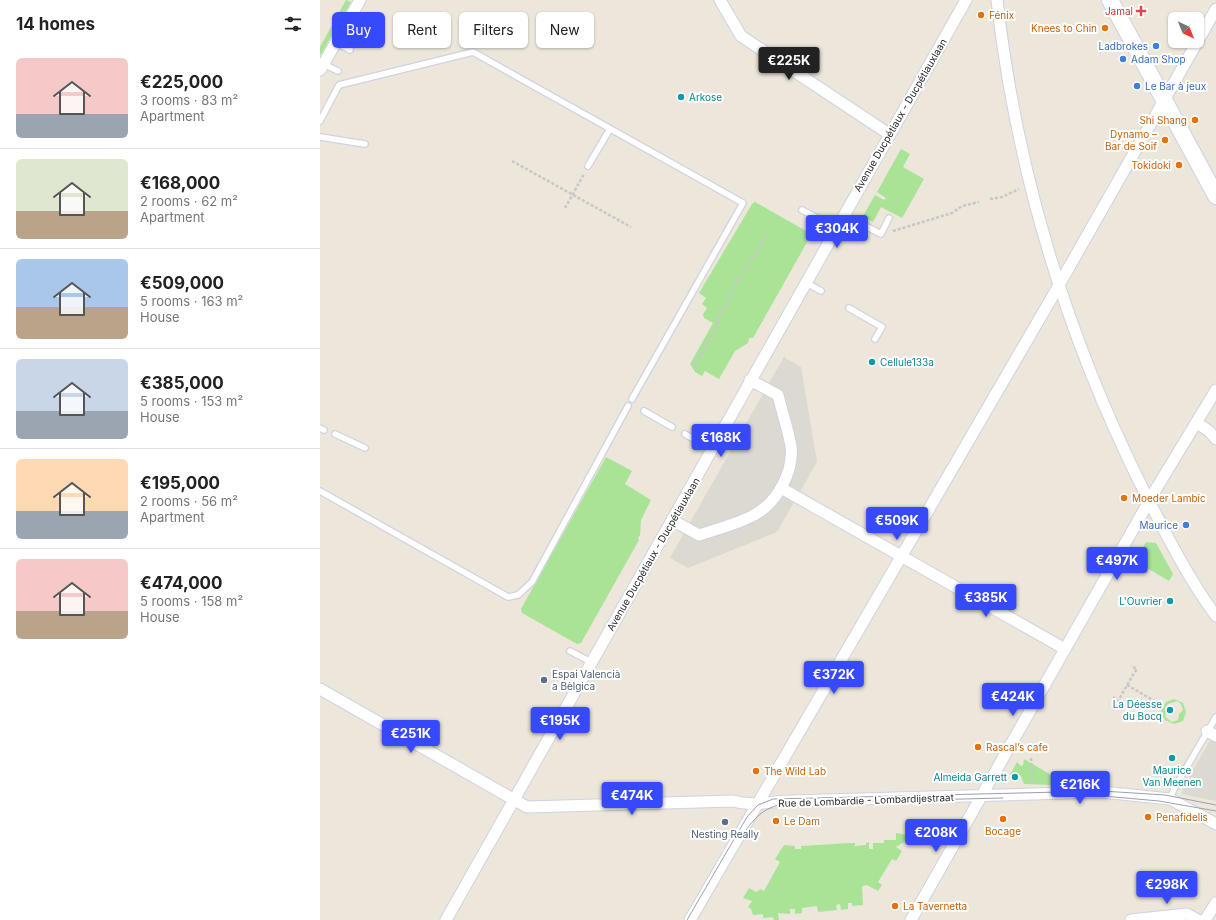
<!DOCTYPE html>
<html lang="en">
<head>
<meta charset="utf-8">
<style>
	:root { --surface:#fff; --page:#f2f2f2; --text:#222; --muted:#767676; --line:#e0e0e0; --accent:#3749fc }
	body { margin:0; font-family:Inter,sans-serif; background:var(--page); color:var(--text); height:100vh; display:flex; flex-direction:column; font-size:15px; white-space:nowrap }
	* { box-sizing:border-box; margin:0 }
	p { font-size:13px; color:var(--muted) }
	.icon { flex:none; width:22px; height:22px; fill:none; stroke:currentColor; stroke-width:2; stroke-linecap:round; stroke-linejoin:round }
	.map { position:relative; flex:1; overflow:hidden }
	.side { display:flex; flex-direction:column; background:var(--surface); width:320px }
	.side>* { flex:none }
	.guide { position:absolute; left:12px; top:12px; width:380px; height:36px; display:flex; gap:8px }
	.needle { width:26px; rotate:137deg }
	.tools { position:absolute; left:848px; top:12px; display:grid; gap:8px }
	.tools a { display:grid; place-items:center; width:36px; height:36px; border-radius:6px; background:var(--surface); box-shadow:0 1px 3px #0004; font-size:20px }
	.price { position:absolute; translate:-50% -34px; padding:0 9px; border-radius:4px; background:var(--accent); color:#fff; font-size:13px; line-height:26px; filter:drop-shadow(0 1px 2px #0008) }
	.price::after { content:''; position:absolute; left:50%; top:24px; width:12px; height:9px; margin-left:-6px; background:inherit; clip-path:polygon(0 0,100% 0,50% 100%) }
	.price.current { background:#222; color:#fff }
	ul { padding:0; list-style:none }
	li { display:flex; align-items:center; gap:12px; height:100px; padding:0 16px }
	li+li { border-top:1px solid var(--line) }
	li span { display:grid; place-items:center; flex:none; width:112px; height:80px; border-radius:6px; color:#555 }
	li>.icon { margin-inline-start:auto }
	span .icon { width:48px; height:48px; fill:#fffc; stroke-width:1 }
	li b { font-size:17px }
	h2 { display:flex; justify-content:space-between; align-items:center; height:48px; padding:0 16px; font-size:17px }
	.pill { padding:0 14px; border-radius:6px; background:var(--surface); box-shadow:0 1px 3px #0004; font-size:14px; line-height:36px }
	.pill.current { background:var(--accent); color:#fff }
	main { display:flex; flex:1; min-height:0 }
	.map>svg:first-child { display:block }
	.green { fill:#a9e496; fill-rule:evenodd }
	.plaza { fill:#dcd9d1 }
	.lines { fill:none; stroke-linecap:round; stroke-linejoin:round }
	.lane-casing { stroke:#d0d2e2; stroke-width:8 }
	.street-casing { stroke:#d0d2e2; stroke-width:13 }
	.secondary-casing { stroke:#d0d2e2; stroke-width:18 }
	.path { stroke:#c7c7c7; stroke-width:2.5; stroke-dasharray:3 2; stroke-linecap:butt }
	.lane { stroke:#fff; stroke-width:5.5 }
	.street { stroke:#fff; stroke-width:11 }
	.secondary { stroke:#fff; stroke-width:16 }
	.tram { stroke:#9d9eb4; stroke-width:1 }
	.health-dot { fill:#e0444e; stroke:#fff; stroke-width:1.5 }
	.food-dot { fill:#e8710a; stroke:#fff; stroke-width:1.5 }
	.shop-dot { fill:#3f7fe0; stroke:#fff; stroke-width:1.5 }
	.culture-dot { fill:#0f9aa8; stroke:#fff; stroke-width:1.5 }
	.service-dot { fill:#5c6f8a; stroke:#fff; stroke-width:1.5 }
	.labels { text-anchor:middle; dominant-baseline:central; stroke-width:4; stroke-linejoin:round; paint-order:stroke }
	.health-label { font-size:10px; fill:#be3a42; stroke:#fff; text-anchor:end }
	.food-label { font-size:10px; fill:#c56008; stroke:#fff; text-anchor:start }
	.shop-label { font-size:10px; fill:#366cbe; stroke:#fff; text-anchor:end }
	.culture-label { font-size:10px; fill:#0d838f; stroke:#fff; text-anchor:end }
	.street-label { font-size:10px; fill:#292929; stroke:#fff }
	.service-label { font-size:10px; fill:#4e5e75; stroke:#fff; text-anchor:start }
</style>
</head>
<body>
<main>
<section class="side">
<h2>14 homes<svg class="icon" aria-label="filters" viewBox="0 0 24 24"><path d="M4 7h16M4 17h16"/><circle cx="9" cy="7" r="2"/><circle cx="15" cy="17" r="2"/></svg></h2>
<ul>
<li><span style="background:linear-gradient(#f6c9c9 70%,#9aa5b1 0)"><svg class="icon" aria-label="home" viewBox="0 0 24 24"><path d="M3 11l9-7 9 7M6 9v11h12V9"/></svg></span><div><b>€225,000</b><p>3 rooms · 83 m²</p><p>Apartment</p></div></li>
<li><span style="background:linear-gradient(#dfe7d0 65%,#b9a48a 0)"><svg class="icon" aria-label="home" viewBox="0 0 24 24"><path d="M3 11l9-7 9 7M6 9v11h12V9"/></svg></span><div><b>€168,000</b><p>2 rooms · 62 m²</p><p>Apartment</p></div></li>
<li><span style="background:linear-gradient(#a9c7e8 60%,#b9a48a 0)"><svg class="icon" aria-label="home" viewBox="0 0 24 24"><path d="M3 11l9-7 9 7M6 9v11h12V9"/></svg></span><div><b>€509,000</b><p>5 rooms · 163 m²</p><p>House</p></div></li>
<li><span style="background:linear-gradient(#c9d6e8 65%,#9aa5b1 0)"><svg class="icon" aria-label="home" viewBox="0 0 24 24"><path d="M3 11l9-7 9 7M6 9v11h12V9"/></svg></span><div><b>€385,000</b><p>5 rooms · 153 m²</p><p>House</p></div></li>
<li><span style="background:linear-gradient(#ffd9b3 65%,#9aa5b1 0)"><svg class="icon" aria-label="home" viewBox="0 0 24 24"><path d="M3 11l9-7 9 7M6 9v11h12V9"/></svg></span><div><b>€195,000</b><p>2 rooms · 56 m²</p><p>Apartment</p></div></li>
<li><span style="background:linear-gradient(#f6c9c9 65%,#b9a48a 0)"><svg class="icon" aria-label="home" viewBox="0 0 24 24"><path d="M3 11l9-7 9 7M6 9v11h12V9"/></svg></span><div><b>€474,000</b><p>5 rooms · 158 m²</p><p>House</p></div></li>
</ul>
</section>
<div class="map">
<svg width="896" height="920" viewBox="0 0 896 920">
	<rect width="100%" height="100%" fill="#ece6db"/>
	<g class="green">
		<path d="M26 0 31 2 0 56V47Z"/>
		<path d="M581 149 590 154 583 167 604 179 582 218 561 207 553 222 543 216 555 195 564 200 566 198 557 192Z"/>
		<path d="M435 202 488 232 490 237 433 338H429L428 343 415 351 399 379 385 371 382 376 375 372 370 364 393 323 384 318 383 314 387 308 382 304 386 298 379 293 432 204Z"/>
		<path d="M286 457 312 471 305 484 331 500 321 520 320 535 318 538 319 540 261 643 257 644 202 613 201 609Z"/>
		<path d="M826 542 836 543 853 574 849 581 815 561Z"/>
		<path d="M854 699 863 703 866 712 863 721 854 724 845 720 841 711 846 702ZM857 701 861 704 863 710 859 714 858 720 852 722 846 718 845 708 848 704Z"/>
		<path d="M704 759 733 776 731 785 704 784 701 776 695 773 690 775 697 762 701 766 703 765Z"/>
		<path d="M576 833 587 835V840L576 847 582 851 576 861 572 859 558 882 562 885 558 891 547 885 542 886 543 905 532 906V903H528V909L521 910 520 904 516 905 517 910 498 912 497 906 482 908V913L475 914V909H470V914L458 913 459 920H454L453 917 443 918V914L433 915 431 909 428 907 432 901 423 898 429 888 436 892 441 889 444 891 460 862 455 859 464 845 475 846V849H481V846L529 843H535V846L546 845V843L549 842V849H553V843H564V840H576Z"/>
	</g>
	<g class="plaza">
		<path d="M465 355V358L481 367 497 462 457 532 368 568 350 558Z"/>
		<path d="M896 730V801L862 794 863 787Z"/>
	</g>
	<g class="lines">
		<g class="lane-casing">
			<g id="lane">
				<path d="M148 30H155L167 35"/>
				<path d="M15 42 30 50"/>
				<path d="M3 64 18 71"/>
				<path d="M0 121 19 85 153 52 423 203 312 399"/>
				<path d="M0 137 45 144"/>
				<path d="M268 166 290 129"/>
				<path d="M482 210 516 228"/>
				<path d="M524 215 561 234 569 218"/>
				<path d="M485 282 501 291"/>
				<path d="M529 308 562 327 555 339"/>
				<path d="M324 411 352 427"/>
				<path d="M0 428 4 430"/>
				<path d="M15 434 45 448"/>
				<path d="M365 434 392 450"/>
				<path d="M0 491 188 597 198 595 212 582 308 406"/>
				<path d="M250 651 271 662"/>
				<path d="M850 799 854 789 896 717"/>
			</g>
		</g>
		<g class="street-casing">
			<g id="street">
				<path d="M400 0 421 36 569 134"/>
				<path d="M677 0C696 169 746 335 822 487 844 530 867 577 896 616"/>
				<path d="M0 70 40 0"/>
				<path d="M877 423 889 431 896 439"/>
				<path d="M461 488 745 649"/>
				<path d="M352 520 379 535C397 529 418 524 434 515 457 503 474 472 471 446 468 429 462 412 458 395L430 380"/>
				<path d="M0 689 207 807 413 801C433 807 450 801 470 801L782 792 850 799 896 824"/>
				<path d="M887 731 896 736"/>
				<path d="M126 920 646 0"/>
				<path d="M370 920 731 299 896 9"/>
				<path d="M591 920 836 489 896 390"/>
				<path d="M811 920 867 914 878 920"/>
				<path d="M885 920 896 903"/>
			</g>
		</g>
		<g class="secondary-casing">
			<path id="secondary" d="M790 0 896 196"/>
		</g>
		<g class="path">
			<path d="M192 161 311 227"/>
			<path d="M670 199 682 197 699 189"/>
			<path d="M245 208 264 174"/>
			<path d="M573 231 632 213 642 206 659 202"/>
			<path d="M374 368 396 327 398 316 405 307 419 278 425 272 447 233"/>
			<path d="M807 685 838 703"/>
			<path d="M793 697 798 701 814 673 817 669 811 666"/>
			<path d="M711 758 713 784"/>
		</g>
		<use href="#lane" class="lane"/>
		<use href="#street" class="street"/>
		<use href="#secondary" class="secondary"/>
		<g class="tram">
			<path d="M783 796 839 801 896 811"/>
			<path d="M525 802 683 798"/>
			<path d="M425 832C437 813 450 804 473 803"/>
			<path d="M367 920 427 817 438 805 453 799 782 791 845 795 896 805"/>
		</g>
	</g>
	<path class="health-dot" d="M819 5h4v4h4v4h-4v4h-4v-4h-4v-4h4z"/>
	<g class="food-dot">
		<circle cx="661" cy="15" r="4"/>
		<circle cx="785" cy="28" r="4"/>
		<circle cx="875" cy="120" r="4"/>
		<circle cx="845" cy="140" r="4"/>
		<circle cx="859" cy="165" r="4"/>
		<circle cx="804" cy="498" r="4"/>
		<circle cx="658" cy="747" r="4"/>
		<circle cx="436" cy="771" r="4"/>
		<circle cx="828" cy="817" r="4"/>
		<circle cx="683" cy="819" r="4"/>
		<circle cx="456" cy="821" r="4"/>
		<circle cx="575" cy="906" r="4"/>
	</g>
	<g class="shop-dot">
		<circle cx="836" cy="46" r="4"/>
		<circle cx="803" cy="59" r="4"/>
		<circle cx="817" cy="86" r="4"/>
		<circle cx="866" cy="525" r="4"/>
	</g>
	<g class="culture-dot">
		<circle cx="361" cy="97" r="4"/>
		<circle cx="552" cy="362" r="4"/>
		<circle cx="850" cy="601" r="4"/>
		<circle cx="850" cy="710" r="4"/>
		<circle cx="852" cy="758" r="4"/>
		<circle cx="695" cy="777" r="4"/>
	</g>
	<g class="service-dot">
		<circle cx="224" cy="680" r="4"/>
		<circle cx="405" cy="822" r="4"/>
	</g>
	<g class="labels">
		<g class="health-label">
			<text x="813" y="11">Jamal</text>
		</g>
		<g class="food-label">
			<text x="669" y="15">Fénix</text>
			<text x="777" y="28" text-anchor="end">Knees to Chin</text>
			<text x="867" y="120" text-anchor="end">Shi Shang</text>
			<text x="837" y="134" text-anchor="end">Dynamo –<tspan x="837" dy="12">Bar de Soif</tspan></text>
			<text x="851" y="165" text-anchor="end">Tokidoki</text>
			<text x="812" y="498">Moeder Lambic</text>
			<text x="666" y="747">Rascal’s cafe</text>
			<text x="444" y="771">The Wild Lab</text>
			<text x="836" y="817">Penafidelis</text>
			<text x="464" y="821">Le Dam</text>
			<text x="683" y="831" text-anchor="middle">Bocage</text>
			<text x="583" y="906">La Tavernetta</text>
		</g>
		<g class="shop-label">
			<text x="828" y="46">Ladbrokes</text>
			<text x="811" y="59" text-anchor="start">Adam Shop</text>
			<text x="825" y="86" text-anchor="start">Le Bar à jeux</text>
			<text x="858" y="525">Maurice</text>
		</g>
		<g class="culture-label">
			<text x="369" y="97" text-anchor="start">Arkose</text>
			<text x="560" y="362" text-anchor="start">Cellule133a</text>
			<text x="842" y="601">L'Ouvrier</text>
			<text x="842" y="704">La Déesse<tspan x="842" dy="12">du Bocq</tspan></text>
			<text x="852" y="770" text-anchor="middle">Maurice<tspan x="852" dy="12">Van Meenen</tspan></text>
			<text x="687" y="777">Almeida Garrett</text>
		</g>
		<g class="street-label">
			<text transform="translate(580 115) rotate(-60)">Avenue Ducpétiaux - Ducpétiauxlaan</text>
			<text transform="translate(333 554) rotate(-60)">Avenue Ducpétiaux - Ducpétiauxlaan</text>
			<text transform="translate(546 800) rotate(-2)">Rue de Lombardie - Lombardijestraat</text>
		</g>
		<g class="service-label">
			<text x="232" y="674">Espai Valencià<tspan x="232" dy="12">a Bèlgica</tspan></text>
			<text x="405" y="834" text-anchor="middle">Nesting Really</text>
		</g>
	</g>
</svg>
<div class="tools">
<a><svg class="needle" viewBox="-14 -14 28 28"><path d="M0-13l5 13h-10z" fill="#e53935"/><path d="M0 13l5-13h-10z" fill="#767676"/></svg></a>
</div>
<b class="price current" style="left:469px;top:81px">€225K</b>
<b class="price" style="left:517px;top:249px">€304K</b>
<b class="price" style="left:401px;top:458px">€168K</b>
<b class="price" style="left:577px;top:541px">€509K</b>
<b class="price" style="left:797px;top:581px">€497K</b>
<b class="price" style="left:666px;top:618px">€385K</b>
<b class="price" style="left:514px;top:695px">€372K</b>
<b class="price" style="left:693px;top:717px">€424K</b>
<b class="price" style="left:240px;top:741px">€195K</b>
<b class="price" style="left:91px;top:754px">€251K</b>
<b class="price" style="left:760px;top:805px">€216K</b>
<b class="price" style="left:312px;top:816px">€474K</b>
<b class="price" style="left:616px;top:853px">€208K</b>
<b class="price" style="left:847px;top:905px">€298K</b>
<div class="guide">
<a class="pill current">Buy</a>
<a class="pill">Rent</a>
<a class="pill">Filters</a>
<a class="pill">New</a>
</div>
</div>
</main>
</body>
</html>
